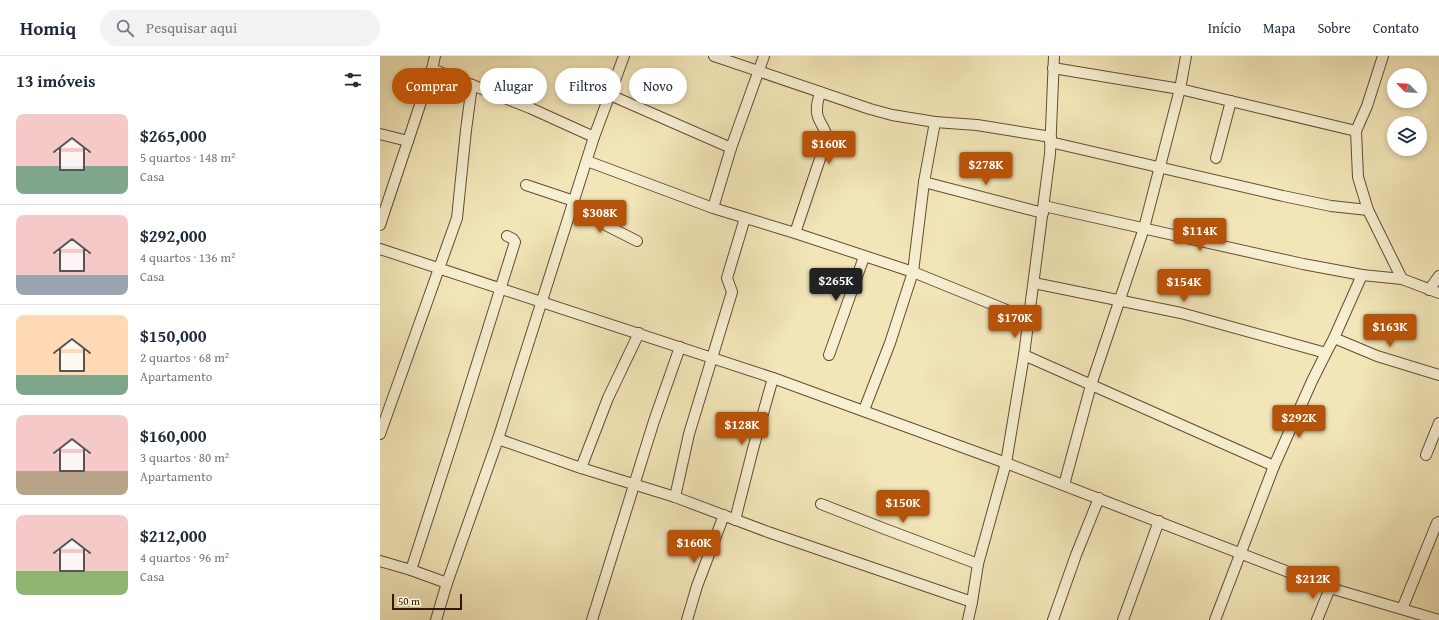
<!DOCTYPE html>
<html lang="pt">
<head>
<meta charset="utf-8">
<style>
	:root { --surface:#fff; --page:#f2f2f3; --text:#1f2937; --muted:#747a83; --line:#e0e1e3; --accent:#b45309 }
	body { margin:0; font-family:"Gentium Book Plus",serif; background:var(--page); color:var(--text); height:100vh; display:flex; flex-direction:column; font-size:15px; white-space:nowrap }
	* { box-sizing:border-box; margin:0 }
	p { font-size:13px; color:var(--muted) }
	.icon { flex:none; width:22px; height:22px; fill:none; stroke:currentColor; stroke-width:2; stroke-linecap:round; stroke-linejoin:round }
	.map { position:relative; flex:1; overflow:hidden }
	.drawer { display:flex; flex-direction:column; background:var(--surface); width:380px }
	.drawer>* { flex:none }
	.top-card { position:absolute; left:12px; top:12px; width:380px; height:36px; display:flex; gap:8px }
	.needle { width:26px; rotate:294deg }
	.tools { position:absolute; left:1007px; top:12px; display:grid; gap:8px }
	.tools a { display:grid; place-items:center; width:40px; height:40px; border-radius:50%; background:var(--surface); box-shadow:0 2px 6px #0003; font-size:20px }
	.scale { position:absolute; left:12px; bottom:10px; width:70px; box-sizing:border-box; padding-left:4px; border:2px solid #361708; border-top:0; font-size:11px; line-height:14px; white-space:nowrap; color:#361708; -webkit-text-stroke:3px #f7efd1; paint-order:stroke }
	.price { position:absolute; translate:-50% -34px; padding:0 9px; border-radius:4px; background:var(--accent); color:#fff; font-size:13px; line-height:26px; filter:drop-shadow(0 1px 2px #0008) }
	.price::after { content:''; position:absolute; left:50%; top:24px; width:12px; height:9px; margin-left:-6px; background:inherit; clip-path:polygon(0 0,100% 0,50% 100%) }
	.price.current { background:#222; color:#fff }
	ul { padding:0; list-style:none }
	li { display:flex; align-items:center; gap:12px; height:100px; padding:0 16px }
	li+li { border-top:1px solid var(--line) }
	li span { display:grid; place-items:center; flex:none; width:112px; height:80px; border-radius:8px; color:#555 }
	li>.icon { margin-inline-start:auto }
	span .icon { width:48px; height:48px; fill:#fffc; stroke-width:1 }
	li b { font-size:17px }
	h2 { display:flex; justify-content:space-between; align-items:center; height:48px; padding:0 16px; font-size:17px }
	.pill { padding:0 14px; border-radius:18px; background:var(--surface); box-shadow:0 2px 6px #0003; font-size:14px; line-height:36px }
	.pill.current { background:var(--accent); color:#fff }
	header { display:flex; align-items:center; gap:24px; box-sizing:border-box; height:56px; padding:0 20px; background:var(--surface); border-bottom:1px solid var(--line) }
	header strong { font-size:19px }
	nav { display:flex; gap:22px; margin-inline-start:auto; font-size:14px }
	.search { width:280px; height:36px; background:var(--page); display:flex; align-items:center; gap:10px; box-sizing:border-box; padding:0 14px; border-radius:22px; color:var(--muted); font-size:15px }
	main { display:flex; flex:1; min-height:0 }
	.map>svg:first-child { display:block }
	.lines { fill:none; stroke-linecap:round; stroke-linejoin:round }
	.street-casing { stroke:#654b34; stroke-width:12 }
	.street { stroke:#f7efd1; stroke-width:10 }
</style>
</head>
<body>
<header>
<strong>Homiq</strong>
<div class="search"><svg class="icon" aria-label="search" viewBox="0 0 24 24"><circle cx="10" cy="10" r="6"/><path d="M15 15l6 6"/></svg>Pesquisar aqui</div>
<nav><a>Início</a><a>Mapa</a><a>Sobre</a><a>Contato</a></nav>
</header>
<main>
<section class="drawer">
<h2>13 imóveis<svg class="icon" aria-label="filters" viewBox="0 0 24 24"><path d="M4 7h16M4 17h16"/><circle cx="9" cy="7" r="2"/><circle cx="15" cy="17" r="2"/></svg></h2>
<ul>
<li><span style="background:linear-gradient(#f6c9c9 65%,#7fa58c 0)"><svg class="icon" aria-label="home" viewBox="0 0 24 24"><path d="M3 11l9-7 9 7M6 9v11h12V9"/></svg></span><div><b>$265,000</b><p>5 quartos · 148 m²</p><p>Casa</p></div></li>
<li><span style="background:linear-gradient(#f6c9c9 75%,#9aa5b1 0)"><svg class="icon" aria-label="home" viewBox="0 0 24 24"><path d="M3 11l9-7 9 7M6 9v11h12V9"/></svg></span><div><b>$292,000</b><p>4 quartos · 136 m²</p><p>Casa</p></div></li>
<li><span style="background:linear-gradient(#ffd9b3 75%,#7fa58c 0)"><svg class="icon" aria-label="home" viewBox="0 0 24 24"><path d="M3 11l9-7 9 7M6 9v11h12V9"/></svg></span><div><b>$150,000</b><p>2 quartos · 68 m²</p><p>Apartamento</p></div></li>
<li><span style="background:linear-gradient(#f6c9c9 70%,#b9a48a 0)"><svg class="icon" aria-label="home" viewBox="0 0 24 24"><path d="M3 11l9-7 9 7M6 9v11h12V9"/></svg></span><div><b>$160,000</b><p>3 quartos · 80 m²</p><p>Apartamento</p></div></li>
<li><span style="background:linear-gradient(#f6c9c9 70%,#8fb573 0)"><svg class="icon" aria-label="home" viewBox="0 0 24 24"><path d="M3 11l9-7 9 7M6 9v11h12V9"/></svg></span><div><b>$212,000</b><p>4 quartos · 96 m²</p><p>Casa</p></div></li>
</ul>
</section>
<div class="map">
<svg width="1059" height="564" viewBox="0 0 1059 564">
	<rect width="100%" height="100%" fill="#f2e6b8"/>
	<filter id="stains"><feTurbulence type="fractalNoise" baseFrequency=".005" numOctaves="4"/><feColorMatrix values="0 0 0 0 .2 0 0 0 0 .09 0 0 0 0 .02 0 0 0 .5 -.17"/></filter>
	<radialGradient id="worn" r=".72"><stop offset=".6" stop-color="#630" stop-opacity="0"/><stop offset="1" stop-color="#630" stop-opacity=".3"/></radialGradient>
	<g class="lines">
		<g class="street-casing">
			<g id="street">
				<path d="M334 0 490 53 512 59 555 66 597 69 671 81"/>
				<path d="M1003 0 987 50 976 75 978 121 988 154 1022 223"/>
				<path d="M673 12 800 33 976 75"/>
				<path d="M52 13 150 52 214 81"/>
				<path d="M230 39 351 92"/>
				<path d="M0 78 28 85"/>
				<path d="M670 86 903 140 951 150 988 154"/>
				<path d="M836 102 851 45"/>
				<path d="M207 105 333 152 415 177 533 216 624 253 649 265"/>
				<path d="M544 126 663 157"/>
				<path d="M146 129 194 145"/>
				<path d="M664 150 923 208 982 219"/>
				<path d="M192 152 257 185"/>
				<path d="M333 152 351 92 384 0"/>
				<path d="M0 169 52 13 55 0"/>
				<path d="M415 177 447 82C446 74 441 69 438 61 435 53 438 45 440 36"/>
				<path d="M0 193 393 322 626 407 950 532 1059 564"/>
				<path d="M654 227 801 257 946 297"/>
				<path d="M1049 234 1059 220"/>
				<path d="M954 282 997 300 1059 319"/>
				<path d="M449 299 484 201"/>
				<path d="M644 299 894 410"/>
				<path d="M484 354 510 287 533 216 544 126 555 66"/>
				<path d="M0 378 77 162 86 74 92 29"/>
				<path d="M118 383 201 412 295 441 388 476 592 546"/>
				<path d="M1046 399 1059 367"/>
				<path d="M201 412 228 342 259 277"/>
				<path d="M684 429 711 329 764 172 800 33 806 0"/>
				<path d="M295 441 309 378 352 236 347 222 365 162"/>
				<path d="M441 448 505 473 598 508"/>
				<path d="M355 464 373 393 393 322"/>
				<path d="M0 505 31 514 67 527"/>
				<path d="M31 514 75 378 135 186 133 183 127 180"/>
				<path d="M1022 553 1057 467 1059 466"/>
				<path d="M56 564 67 527 118 383 214 81 244 0"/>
				<path d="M212 564 274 365 300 291"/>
				<path d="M307 564 317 530 344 459"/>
				<path d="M588 564 592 546 598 508 626 407 644 299 670 98 674 0"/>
				<path d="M673 564 696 499 719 442"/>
				<path d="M743 564 779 465"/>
				<path d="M835 564 894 410 932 325 946 297 954 282 982 219 1022 223 1059 237"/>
				<path d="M937 564 950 532"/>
			</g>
		</g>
		<use href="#street" class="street"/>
	</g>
	<rect width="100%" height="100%" filter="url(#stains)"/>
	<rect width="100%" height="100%" fill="url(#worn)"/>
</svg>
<div class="tools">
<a><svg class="needle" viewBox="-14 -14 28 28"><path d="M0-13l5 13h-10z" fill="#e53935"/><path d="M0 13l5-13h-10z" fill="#747a83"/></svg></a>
<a><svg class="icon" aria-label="layers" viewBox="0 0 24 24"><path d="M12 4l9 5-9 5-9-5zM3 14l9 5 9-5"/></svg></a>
</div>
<div class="scale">50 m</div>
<b class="price" style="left:449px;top:109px">$160K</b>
<b class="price" style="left:606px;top:130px">$278K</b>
<b class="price" style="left:220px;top:178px">$308K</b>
<b class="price" style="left:820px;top:196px">$114K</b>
<b class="price current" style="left:456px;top:246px">$265K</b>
<b class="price" style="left:804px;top:247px">$154K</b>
<b class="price" style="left:635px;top:283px">$170K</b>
<b class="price" style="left:1010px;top:292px">$163K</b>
<b class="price" style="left:919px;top:383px">$292K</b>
<b class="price" style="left:362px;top:390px">$128K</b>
<b class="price" style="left:523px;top:468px">$150K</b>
<b class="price" style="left:314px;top:508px">$160K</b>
<b class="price" style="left:933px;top:544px">$212K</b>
<div class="top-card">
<a class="pill current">Comprar</a>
<a class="pill">Alugar</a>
<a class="pill">Filtros</a>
<a class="pill">Novo</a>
</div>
</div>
</main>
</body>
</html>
